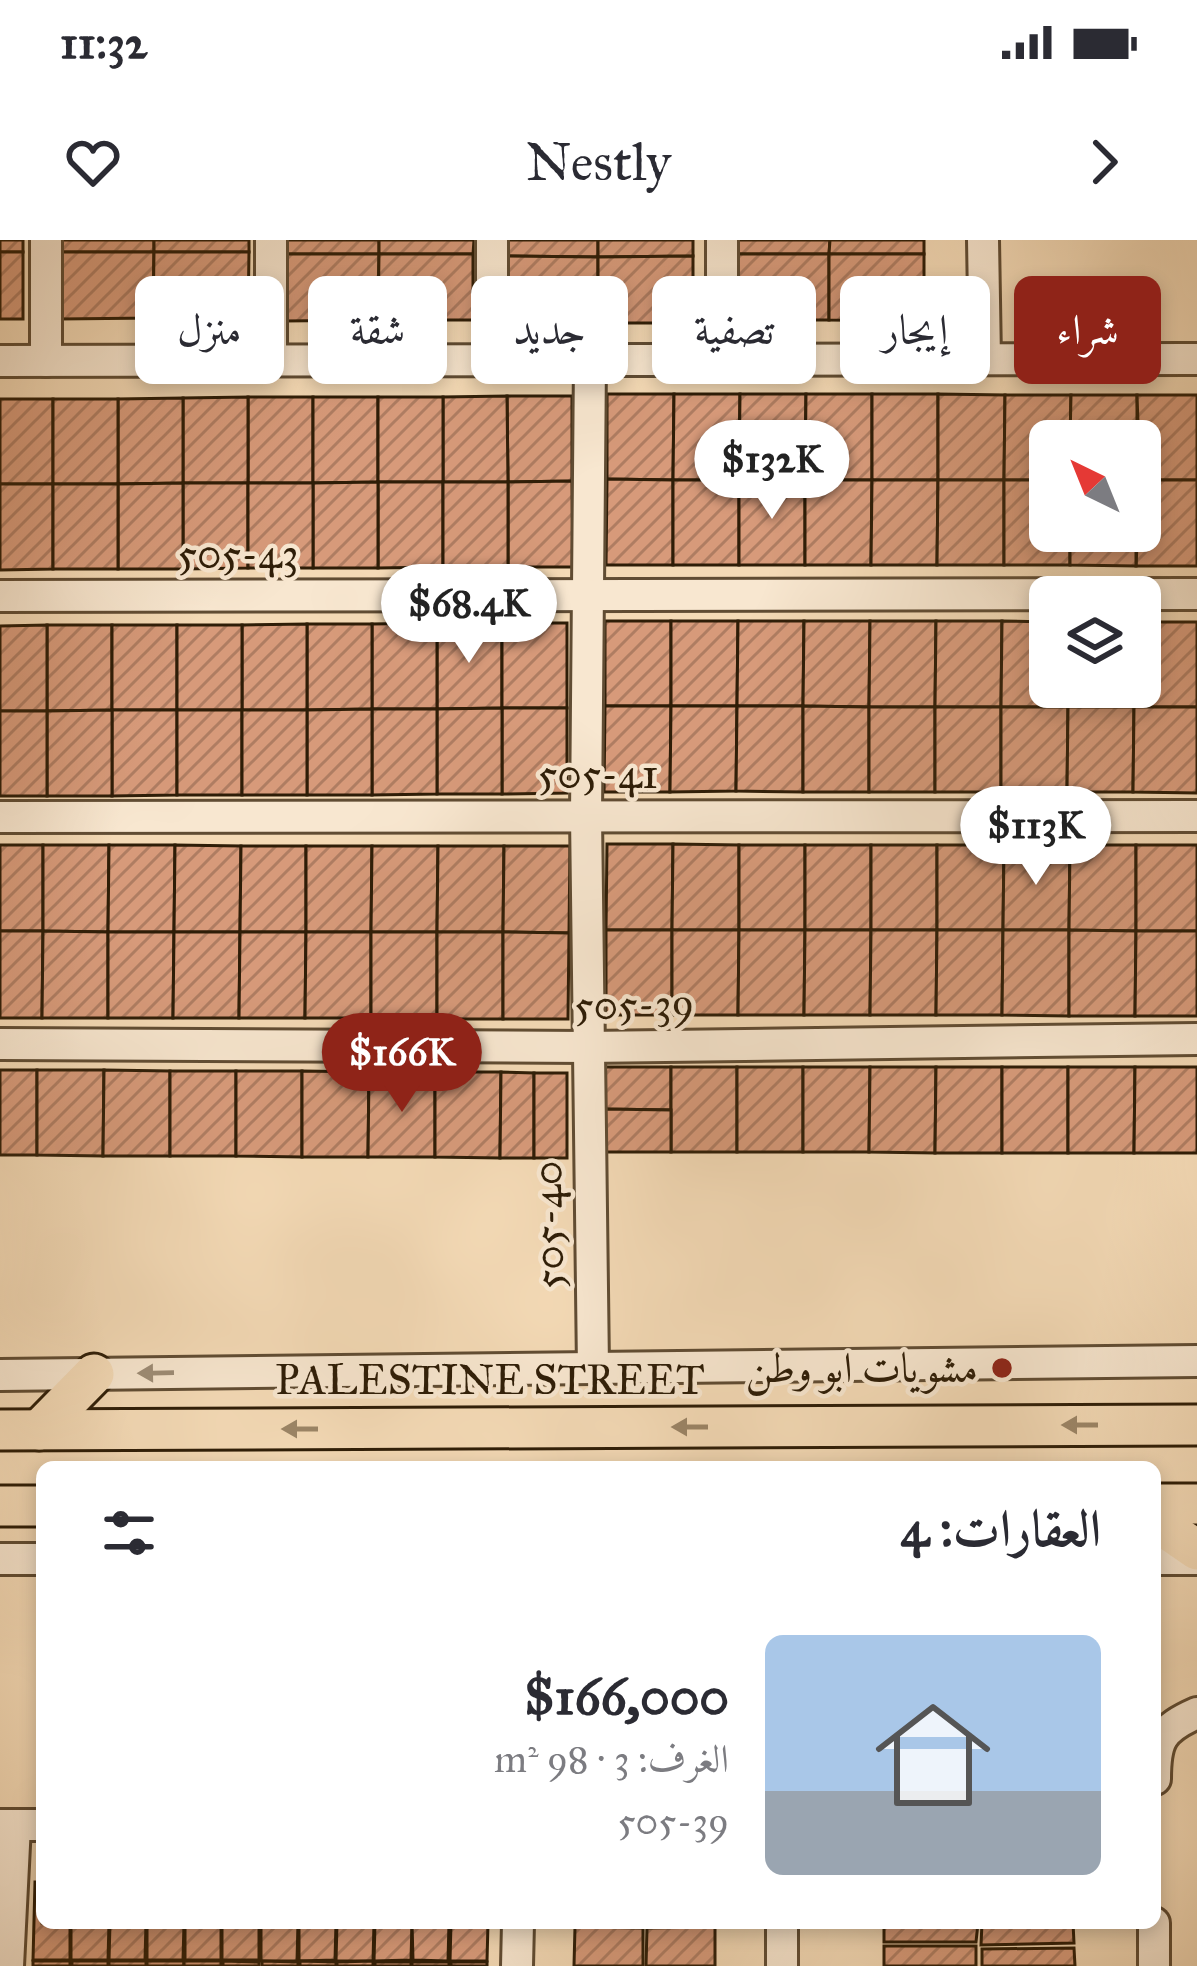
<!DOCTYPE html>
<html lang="ar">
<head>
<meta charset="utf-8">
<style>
	:root { --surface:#fff; --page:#f7f7f7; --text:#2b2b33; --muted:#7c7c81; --line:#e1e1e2; --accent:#8f2418 }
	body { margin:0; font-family:"IM FELL Great Primer",Amiri,serif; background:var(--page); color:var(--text); direction:rtl; height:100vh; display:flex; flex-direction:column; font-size:45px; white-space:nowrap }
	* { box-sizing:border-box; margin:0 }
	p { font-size:39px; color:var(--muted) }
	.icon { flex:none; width:66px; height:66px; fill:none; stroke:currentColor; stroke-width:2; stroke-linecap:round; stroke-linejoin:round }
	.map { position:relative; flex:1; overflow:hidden; direction:ltr }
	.side { position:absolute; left:36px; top:1221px; width:1125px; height:468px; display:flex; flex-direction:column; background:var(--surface); border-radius:18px; box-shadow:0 6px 18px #0003; direction:rtl }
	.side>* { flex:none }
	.hud { position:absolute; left:36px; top:36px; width:1125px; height:108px; direction:rtl; display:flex; gap:24px }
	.needle { width:78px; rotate:317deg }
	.buttons { position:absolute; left:1029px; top:180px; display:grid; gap:24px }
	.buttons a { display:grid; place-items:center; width:132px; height:132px; border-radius:18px; background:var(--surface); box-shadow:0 6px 18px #0003; font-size:60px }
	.price { position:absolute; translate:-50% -102px; padding:0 27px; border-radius:42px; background:#fff; color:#222; font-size:39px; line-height:78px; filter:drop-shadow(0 3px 6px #0008) }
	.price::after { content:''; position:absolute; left:50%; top:72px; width:36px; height:27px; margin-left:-18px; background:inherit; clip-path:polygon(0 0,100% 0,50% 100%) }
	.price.current { background:var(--accent); color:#fff }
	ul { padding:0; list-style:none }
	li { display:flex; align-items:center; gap:36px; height:300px; padding:0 60px }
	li+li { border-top:3px solid var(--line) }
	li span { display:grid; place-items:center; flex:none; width:336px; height:240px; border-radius:18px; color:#555 }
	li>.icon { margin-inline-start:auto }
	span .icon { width:144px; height:144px; fill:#fffc; stroke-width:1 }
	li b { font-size:51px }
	h2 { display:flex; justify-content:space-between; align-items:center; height:144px; padding:0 60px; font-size:51px }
	.tag { padding:0 42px; border-radius:18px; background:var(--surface); box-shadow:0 6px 18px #0003; font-size:42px; line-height:108px }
	.tag.current { background:var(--accent); color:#fff }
	.status { display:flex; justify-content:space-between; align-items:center; height:84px; padding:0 60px; background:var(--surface); direction:ltr }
	.status svg { height:33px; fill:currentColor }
	header { display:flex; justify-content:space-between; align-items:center; height:156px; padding:0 60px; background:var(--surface); font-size:54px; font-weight:600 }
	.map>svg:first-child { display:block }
	.building { fill:url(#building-hatch); stroke:#2e1d07; stroke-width:3 }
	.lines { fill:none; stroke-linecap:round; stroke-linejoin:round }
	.minor-casing { stroke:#604c33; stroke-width:36 }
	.major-casing { stroke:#2e1d07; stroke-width:45 }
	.minor { stroke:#f8e7d0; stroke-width:30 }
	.major { stroke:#f4dab6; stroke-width:39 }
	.oneway { fill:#9d8c76 }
	.oneway2 { fill:#9b8567 }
	.poi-dot { fill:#8f2418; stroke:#f8e7d0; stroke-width:4.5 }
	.labels { text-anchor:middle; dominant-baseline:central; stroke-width:9; stroke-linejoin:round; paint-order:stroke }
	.street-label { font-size:42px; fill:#2e1d07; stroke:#f8e7d0 }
	.poi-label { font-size:42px; fill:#2e1d07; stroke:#f8e7d0; text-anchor:end }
</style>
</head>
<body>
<div class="status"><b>11:32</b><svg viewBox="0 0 49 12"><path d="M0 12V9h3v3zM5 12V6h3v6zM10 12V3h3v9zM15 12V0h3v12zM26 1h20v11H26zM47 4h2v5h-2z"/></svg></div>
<header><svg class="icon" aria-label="forward" viewBox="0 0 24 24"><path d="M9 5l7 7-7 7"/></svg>Nestly<svg class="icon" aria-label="heart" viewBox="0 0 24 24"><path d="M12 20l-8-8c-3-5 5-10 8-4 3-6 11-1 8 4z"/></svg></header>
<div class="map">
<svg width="1197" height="1726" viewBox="0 0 1197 1726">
	<defs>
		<pattern id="building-hatch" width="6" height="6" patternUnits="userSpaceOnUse" patternTransform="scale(3)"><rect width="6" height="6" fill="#d79a7a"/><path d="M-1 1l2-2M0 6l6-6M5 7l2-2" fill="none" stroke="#af7d62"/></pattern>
	</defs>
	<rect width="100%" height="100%" fill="#f4dab6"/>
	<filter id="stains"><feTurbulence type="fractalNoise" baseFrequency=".00167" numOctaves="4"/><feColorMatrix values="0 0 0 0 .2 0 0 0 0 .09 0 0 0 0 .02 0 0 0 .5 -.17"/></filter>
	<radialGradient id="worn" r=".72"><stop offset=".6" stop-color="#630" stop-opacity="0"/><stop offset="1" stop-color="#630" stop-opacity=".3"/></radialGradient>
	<g class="building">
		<rect x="0" y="0" width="23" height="12"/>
		<rect x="60" y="0" width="94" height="12"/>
		<rect x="154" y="0" width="95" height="12"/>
		<rect x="285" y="0" width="94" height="14"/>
		<path d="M379 0H474L473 14H379Z"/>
		<path d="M505 0H598V17L505 16Z"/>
		<path d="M598 0H693V16L598 17Z"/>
		<path d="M736 0H830L829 14H736Z"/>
		<path d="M830 0H924V14H829Z"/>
		<rect x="0" y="12" width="23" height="67"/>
		<path d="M60 12H154L153 78 60 79Z"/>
		<path d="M154 12H249L248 79 153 78Z"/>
		<path d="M285 14H379L378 80 285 81Z"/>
		<path d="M379 14H473V80H378Z"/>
		<rect x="736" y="14" width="93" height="66"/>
		<path d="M829 14H924V81L829 80Z"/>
		<path d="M505 16 598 17V83H504Z"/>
		<path d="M693 16V83H598V17Z"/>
		<path d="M607 154H674L673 240 607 239Z"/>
		<path d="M674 154H740L739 240H673Z"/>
		<path d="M740 154H806L805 240H739Z"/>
		<path d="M806 154H872V240H805Z"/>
		<rect x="872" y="154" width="66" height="86"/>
		<path d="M938 154 1005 155 1004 240H938Z"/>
		<path d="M1005 155H1071L1070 201H1050V240H1004Z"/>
		<path d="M1071 155H1137V201H1070Z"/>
		<path d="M1137 155H1197V240H1140Z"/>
		<path d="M507 156H572V241L508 242Z"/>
		<path d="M507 156 508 242H443V157Z"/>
		<rect x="248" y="157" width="65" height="86"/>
		<path d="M248 157V243H183V158Z"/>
		<path d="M313 157H378V242L313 243Z"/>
		<rect x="378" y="157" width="65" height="85"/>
		<path d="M183 158V243L118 244V159Z"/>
		<rect x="0" y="159" width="53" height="85"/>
		<rect x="53" y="159" width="65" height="85"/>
		<path d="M607 239 673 240V325H606Z"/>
		<rect x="673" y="240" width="66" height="85"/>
		<rect x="739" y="240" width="66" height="85"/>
		<path d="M805 240H872L871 325H805Z"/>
		<path d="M872 240H938L937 325H871Z"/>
		<path d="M938 240H1004V325H937Z"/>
		<path d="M1004 240H1050V291H1070V325H1004Z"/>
		<path d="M1140 240H1197V326H1136Z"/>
		<path d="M572 241 573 327H508V242Z"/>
		<path d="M378 242H443V327L378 328Z"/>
		<path d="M378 242V328H313V243Z"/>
		<rect x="443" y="242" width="65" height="85"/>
		<path d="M183 243H248V328L183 329Z"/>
		<path d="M183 243V329H118V244Z"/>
		<rect x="248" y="243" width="65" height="85"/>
		<path d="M0 244H53V329L0 330Z"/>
		<rect x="53" y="244" width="65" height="85"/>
		<path d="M1070 291H1136V326L1070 325Z"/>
		<rect x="605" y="381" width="66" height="85"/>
		<path d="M671 381H738L737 466H671Z"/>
		<path d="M738 381H804L803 466H737Z"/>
		<path d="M804 381H870L869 467 803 466Z"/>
		<path d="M870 381H936L935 467H869Z"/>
		<path d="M936 381H1002L1001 467H935Z"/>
		<path d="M1002 381 1050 382V447H1068V467H1001Z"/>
		<path d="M1140 382H1197V467H1134V447H1140Z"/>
		<path d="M437 383H502V468L437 469Z"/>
		<path d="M437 383V469H372V384Z"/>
		<rect x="502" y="383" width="65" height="85"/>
		<path d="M307 384H372V469L307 470Z"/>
		<path d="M307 384V470H242V385Z"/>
		<path d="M47 385H112V470L47 471Z"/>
		<path d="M47 385V471H0V386Z"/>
		<rect x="112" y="385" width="65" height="85"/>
		<rect x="177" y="385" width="65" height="85"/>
		<rect x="1068" y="447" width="66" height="20"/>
		<path d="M605 466H671L670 552H604Z"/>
		<path d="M671 466H737L736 551 670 552Z"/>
		<path d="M737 466H803V552L736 551Z"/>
		<path d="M803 466 869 467V552H803Z"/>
		<rect x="869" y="467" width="66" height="85"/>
		<rect x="935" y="467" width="66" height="85"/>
		<path d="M1001 467H1068L1067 552H1001Z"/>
		<path d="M1068 467H1134L1133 552H1067Z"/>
		<path d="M1134 467H1197V553L1133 552Z"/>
		<path d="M502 468H567V553L502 554Z"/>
		<path d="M502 468V554H437V469Z"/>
		<path d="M372 469H437V554L372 555Z"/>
		<path d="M372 469V555H307V470Z"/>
		<path d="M112 470H177V555L112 556Z"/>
		<path d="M112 470V556H47V471Z"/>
		<rect x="177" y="470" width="65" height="85"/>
		<rect x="242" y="470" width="65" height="85"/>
		<rect x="0" y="471" width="47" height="85"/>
		<path d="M607 604H673L672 690H606Z"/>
		<path d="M673 604 739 605V690H672Z"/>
		<rect x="0" y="605" width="43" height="86"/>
		<path d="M43 605H109L108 692 43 691Z"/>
		<path d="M109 605H175L174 692H108Z"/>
		<path d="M175 605 241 606 240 692H174Z"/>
		<rect x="739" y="605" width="66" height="85"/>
		<rect x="805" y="605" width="66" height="85"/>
		<rect x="871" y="605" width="66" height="85"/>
		<path d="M937 605H1004L1003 690H937Z"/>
		<path d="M1004 605H1070L1069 690H1003Z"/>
		<path d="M1070 605H1136V691L1069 690Z"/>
		<rect x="1136" y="605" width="61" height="86"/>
		<path d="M241 606H306V692H240Z"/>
		<path d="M306 606H372L371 692H306Z"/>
		<path d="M372 606H438L437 692H371Z"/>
		<path d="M438 606H504L503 692H437Z"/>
		<path d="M504 606H570L569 693 503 692Z"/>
		<rect x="606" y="690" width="66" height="85"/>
		<path d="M672 690H739L738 775H672Z"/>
		<path d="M739 690H805L804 775H738Z"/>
		<path d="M805 690H871L870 775H804Z"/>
		<path d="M871 690H937L936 775H870Z"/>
		<path d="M937 690H1003L1002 775H936Z"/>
		<path d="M1003 690H1069V776L1002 775Z"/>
		<path d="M1069 690 1136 691 1135 776H1069Z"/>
		<path d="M0 691H43L42 778H0Z"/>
		<path d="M43 691 108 692V778H42Z"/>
		<path d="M1136 691H1197V776H1135Z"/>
		<path d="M108 692H174L173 778H108Z"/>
		<path d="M174 692H240L239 778H173Z"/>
		<path d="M240 692H306L305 778H239Z"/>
		<path d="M306 692H371V778H305Z"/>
		<path d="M371 692H437V779L371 778Z"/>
		<rect x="437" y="692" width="66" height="87"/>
		<path d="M503 692 569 693 568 779H503Z"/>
		<path d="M605 827H671V870L604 869Z"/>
		<rect x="671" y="827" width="66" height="85"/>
		<rect x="737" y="827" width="66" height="85"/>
		<path d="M803 827H870L869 912H803Z"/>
		<path d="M870 827H936L935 913 869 912Z"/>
		<path d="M936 827H1002V913H935Z"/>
		<rect x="1002" y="827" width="66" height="86"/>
		<path d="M1068 827H1135L1134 913H1068Z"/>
		<path d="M1135 827H1197V913H1134Z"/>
		<rect x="0" y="830" width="37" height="85"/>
		<path d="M37 830H104L103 916 37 915Z"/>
		<path d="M104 830 170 831V916H103Z"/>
		<rect x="170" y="831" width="66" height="85"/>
		<path d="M236 831H302V917L236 916Z"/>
		<path d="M302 831 369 832 368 917H302Z"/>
		<path d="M369 832H435V917H368Z"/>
		<path d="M435 832H501L500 918 435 917Z"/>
		<path d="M501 832 534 833V918H500Z"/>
		<rect x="534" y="833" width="33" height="85"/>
		<path d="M604 869 671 870V912H604Z"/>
		<path d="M35 1642H42V1683H70V1720H33Z"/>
		<path d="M71 1683H109L108 1720H71Z"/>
		<path d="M110 1683H146L145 1720H109Z"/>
		<path d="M147 1683H184L183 1720H147Z"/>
		<rect x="185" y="1683" width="36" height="37"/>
		<rect x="222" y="1683" width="37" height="37"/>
		<path d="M261 1683H298L297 1721H261Z"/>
		<path d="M299 1683H336L335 1720 299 1721Z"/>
		<path d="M337 1683H374L373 1721H336Z"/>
		<path d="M375 1683H412L411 1720 374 1721Z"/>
		<path d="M412 1683H449L448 1721 413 1720Z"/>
		<path d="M451 1683H488L487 1721H450Z"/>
		<path d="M884 1683H978L976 1702H884Z"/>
		<path d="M982 1683H1073L1074 1703 981 1705Z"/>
		<path d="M575 1687 643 1688V1726H574Z"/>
		<path d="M715 1687V1726H646L647 1688Z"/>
		<rect x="884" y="1706" width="92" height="20"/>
		<path d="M1074 1708 1075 1726H982V1709Z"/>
		<rect x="33" y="1721" width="37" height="5"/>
		<rect x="72" y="1721" width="36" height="5"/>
		<rect x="109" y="1721" width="37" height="5"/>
		<rect x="147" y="1721" width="37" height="5"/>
		<rect x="184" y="1721" width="37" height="5"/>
		<path d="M223 1721 259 1722V1726H223Z"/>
		<path d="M262 1721 298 1722V1726H262Z"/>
		<path d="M300 1721 336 1722V1726H300Z"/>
		<path d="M373 1721V1726H337V1722Z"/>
		<rect x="375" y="1722" width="36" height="4"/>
		<rect x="412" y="1722" width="37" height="4"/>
		<rect x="451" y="1722" width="36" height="4"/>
	</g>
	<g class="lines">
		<g class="minor-casing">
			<g id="minor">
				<path d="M46 0V121"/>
				<path d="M983 0 985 119"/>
				<path d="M492 120V0"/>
				<path d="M590 120 586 576 593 1128"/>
				<path d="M722 120V0"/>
				<path d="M0 121 1197 119"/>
				<path d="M271 121V0"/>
				<path d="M0 356 1197 354"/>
				<path d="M0 577 1197 576"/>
				<path d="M0 804 587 807 1197 799"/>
				<path d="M0 1135 1197 1121"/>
				<path d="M0 1319H42"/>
				<path d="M1155 1319H1197"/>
				<path d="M1155 1539C1155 1500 1161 1489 1197 1473"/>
				<path d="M0 1585H42"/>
				<path d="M782 1683V1726"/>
				<path d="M8 1726 15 1585"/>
				<path d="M517 1726 518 1683"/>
				<path d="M1154 1726V1683"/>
			</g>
		</g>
		<g class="major-casing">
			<g id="major">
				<path d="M0 1190 1197 1185"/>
				<path d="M39 1190 94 1134"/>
				<path d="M1155 1264H1197"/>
				<path d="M0 1266H42"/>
				<path d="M1155 1281 1197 1310"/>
			</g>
		</g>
		<use href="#minor" class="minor"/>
		<use href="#major" class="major"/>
	</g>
	<defs><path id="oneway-solid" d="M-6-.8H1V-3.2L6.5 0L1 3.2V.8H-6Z" transform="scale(3)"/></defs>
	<use class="oneway" href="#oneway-solid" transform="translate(156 1133) rotate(179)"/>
	<g class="oneway2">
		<use href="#oneway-solid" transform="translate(1080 1185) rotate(180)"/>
		<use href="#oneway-solid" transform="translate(690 1187) rotate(180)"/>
		<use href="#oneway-solid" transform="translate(300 1189) rotate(180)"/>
	</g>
	<circle class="poi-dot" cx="1002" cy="1128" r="12"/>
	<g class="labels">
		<g class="street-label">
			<text x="238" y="314">505-43</text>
			<text x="598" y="534">505-41</text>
			<text transform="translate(634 764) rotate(-1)">505-39</text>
			<text transform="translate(548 985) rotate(-91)">505-40</text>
			<text x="490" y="1140">PALESTINE STREET</text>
		</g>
		<g class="poi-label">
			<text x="978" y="1128">مشويات ابو وطن</text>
		</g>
	</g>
	<rect width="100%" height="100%" filter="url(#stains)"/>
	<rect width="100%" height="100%" fill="url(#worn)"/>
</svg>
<div class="buttons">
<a><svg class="needle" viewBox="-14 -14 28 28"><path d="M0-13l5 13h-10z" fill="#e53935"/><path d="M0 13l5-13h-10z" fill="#7c7c81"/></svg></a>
<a><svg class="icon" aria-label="layers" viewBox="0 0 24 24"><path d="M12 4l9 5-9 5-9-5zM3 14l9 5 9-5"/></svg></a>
</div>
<b class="price" style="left:772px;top:282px">$132K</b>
<b class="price" style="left:469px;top:426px">$68.4K</b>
<b class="price" style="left:1036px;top:648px">$113K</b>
<b class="price current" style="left:402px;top:875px">$166K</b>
<div class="hud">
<a class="tag current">شراء</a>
<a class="tag">إيجار</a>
<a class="tag">تصفية</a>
<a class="tag">جديد</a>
<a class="tag">شقة</a>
<a class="tag">منزل</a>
</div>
<section class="side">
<h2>العقارات: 4<svg class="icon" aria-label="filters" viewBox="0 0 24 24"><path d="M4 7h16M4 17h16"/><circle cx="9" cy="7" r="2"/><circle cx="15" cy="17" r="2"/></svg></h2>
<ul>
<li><span style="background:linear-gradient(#a9c7e8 65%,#9aa5b1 0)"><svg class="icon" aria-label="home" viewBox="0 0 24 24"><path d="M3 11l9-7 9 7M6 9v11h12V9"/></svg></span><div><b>$166,000</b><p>الغرف: 3 · 98 m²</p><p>505-39</p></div></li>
</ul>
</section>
</div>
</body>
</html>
